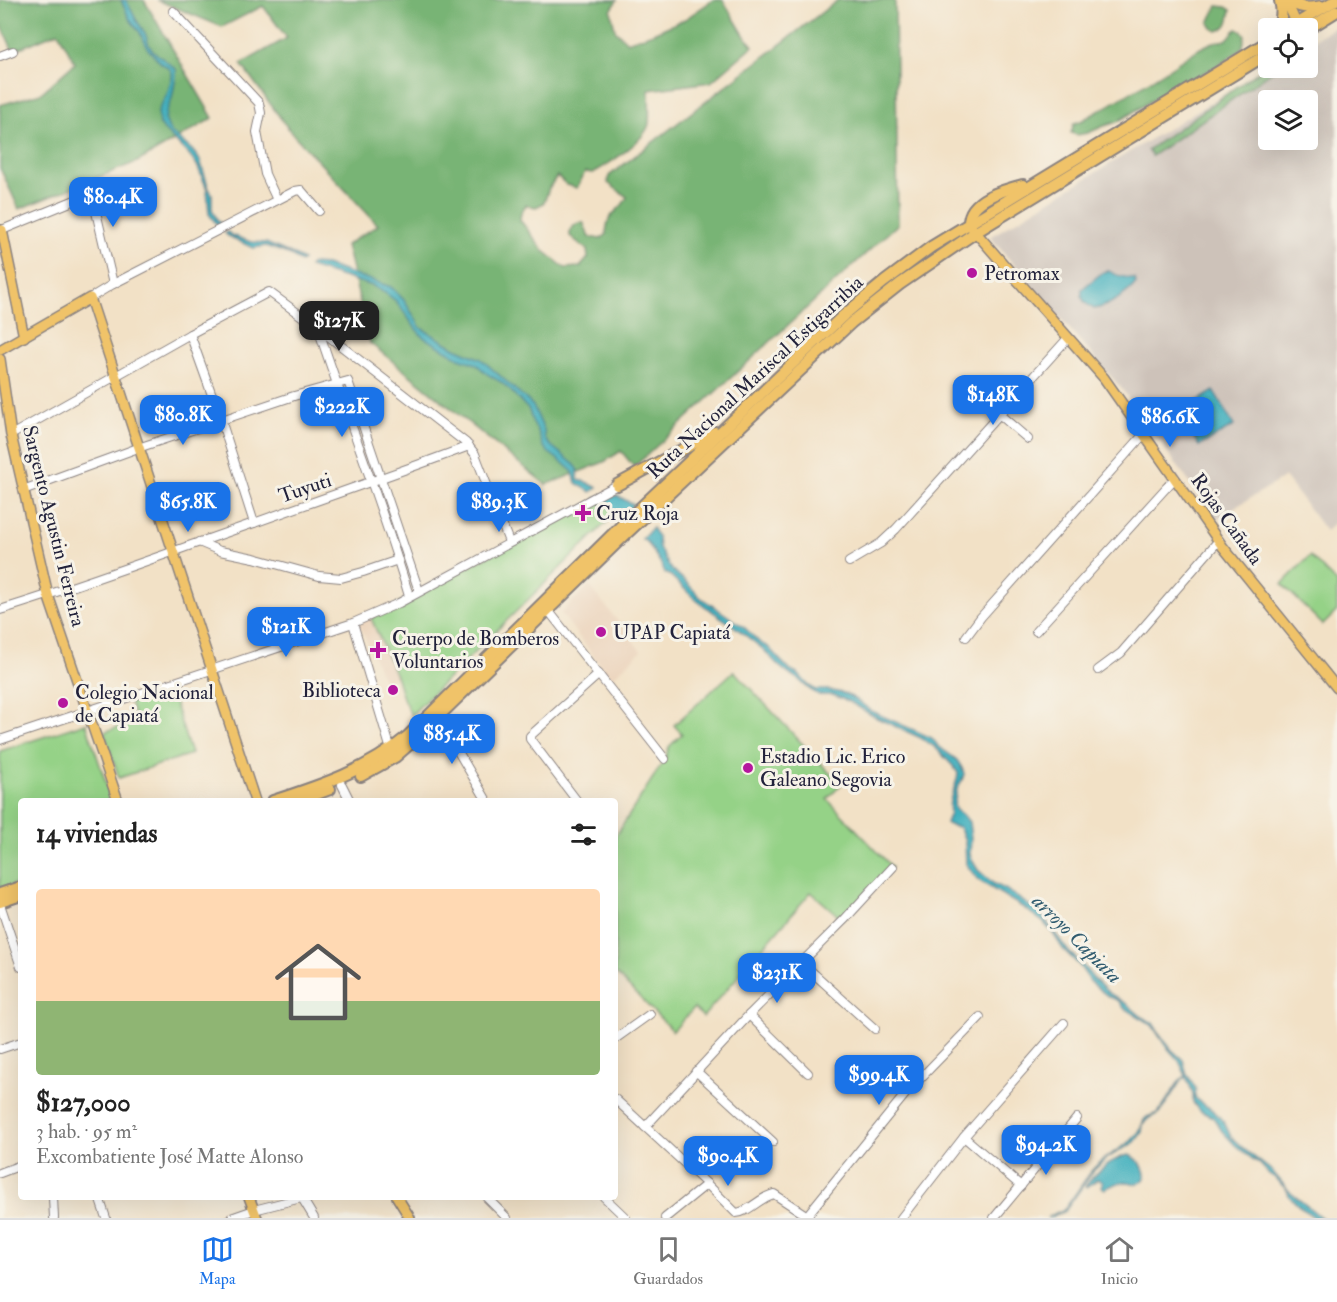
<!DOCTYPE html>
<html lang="es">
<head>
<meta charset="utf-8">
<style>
	:root { --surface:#fff; --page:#f2f2f2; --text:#222; --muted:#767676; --line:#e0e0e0; --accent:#1a73e8 }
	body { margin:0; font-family:"IM FELL Double Pica",serif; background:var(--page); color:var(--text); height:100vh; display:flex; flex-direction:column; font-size:22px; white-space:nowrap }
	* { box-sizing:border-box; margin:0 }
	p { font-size:20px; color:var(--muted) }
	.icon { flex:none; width:33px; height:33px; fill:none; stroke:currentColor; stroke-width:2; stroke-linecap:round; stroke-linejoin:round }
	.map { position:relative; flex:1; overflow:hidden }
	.side { position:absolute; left:18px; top:798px; width:600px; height:402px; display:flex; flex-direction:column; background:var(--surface); border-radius:6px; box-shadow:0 6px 24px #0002 }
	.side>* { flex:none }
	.fabs { position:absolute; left:1258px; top:18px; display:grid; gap:12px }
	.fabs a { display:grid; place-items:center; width:60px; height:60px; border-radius:6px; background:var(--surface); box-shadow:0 6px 24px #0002; font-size:30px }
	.price { position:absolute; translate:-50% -51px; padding:0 14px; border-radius:12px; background:var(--accent); color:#fff; font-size:20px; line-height:39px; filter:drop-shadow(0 2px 3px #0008) }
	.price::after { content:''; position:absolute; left:50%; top:36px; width:18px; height:14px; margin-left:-9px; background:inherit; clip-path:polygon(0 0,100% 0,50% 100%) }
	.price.on { background:#222; color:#fff }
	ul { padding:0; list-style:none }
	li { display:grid; align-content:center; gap:12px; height:318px; padding:0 18px }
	li span { display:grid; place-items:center; height:186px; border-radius:6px; color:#555 }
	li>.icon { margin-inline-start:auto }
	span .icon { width:108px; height:108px; fill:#fffc; stroke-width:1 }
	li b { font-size:26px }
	h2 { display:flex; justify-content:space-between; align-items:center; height:72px; padding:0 18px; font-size:26px }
	.menu { display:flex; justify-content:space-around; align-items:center; height:84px; border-top:2px solid var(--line); background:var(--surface); font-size:16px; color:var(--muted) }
	.menu a { display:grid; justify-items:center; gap:3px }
	.menu .on { color:var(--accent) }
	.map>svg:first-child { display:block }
	.built { fill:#ebd2b9 }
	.industrial { fill:#cdc2b9; fill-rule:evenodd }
	.green { fill:#95d287; stroke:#5c7a61; stroke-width:1.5 }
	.forest { fill:#78b474; stroke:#4d6b58; stroke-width:1.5 }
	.water { fill:#42b0be; stroke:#32697c; stroke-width:1.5 }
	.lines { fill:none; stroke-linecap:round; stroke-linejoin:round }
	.minor-casing { stroke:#8a8280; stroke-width:10 }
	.major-casing { stroke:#8a8280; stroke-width:12 }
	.highway-casing { stroke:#8a8280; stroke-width:14 }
	.minor { stroke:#fff; stroke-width:8 }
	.major { stroke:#f0c369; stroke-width:9 }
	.highway { stroke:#f0c369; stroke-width:10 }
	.poi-dot { fill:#b5179e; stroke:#f7f3e8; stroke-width:2 }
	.labels { text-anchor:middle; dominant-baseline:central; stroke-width:6; stroke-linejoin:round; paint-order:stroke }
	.poi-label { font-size:20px; fill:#22223b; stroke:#f7f3e8; text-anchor:start }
	.street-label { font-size:20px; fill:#22223b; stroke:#f7f3e8 }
	.water-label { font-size:21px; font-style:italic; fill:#2f5b6f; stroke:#f7f3e8 }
</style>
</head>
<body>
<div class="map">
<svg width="1337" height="1218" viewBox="0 0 1337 1218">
	<rect width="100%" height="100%" fill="#f7f3e8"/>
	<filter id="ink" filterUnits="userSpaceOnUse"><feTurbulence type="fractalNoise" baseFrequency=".0167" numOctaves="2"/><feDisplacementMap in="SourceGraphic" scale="12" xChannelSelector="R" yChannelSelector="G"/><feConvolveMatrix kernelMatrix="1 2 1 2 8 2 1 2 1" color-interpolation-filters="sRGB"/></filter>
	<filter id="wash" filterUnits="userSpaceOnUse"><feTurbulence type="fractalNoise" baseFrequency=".008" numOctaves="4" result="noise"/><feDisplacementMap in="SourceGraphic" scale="24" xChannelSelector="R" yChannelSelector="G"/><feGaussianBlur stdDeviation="1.35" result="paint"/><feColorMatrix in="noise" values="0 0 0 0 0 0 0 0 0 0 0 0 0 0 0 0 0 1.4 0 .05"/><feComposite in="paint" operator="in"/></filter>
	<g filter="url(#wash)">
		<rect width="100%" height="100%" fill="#f2e1c6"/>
		<g class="built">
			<path d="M589 585 641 651 611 679 561 613Z"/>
			<path d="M371 618 397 678 384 682 359 623Z"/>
		</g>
		<path class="industrial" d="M1337 26V520L1326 531 1285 477 1216 519 1121 388 990 237 1269 67 1308 68V43ZM1269 100H1308V140H1269Z"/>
		<g class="green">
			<path d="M603 496 614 515 411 715 403 698 397 678 371 618Z"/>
			<path d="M1310 556 1337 583V611L1323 625 1282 584Z"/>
			<path d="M734 671 841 785 827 799 892 867 842 919 811 892 703 1017 694 1008 673 1031 615 973V837L665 759 669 747 682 734 674 725Z"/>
			<path d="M170 689 191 754 119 778 104 732 136 721 130 702Z"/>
			<path d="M86 723 112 801H21V882L0 890V751Z"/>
		</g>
		<g class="forest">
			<path d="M0 0H144L213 118 139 161 19 209 0 168V105L41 93 75 63 58 32 13 51 0 22Z"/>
			<path d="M157 0H617L611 11 615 30 627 42 653 33 685 19 713 0H723L744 35 753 46 711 82 649 90C649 101 650 113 649 123 647 140 607 165 593 173L585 172 577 188 567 185 557 176 549 188 544 203 536 207 526 205 521 212 520 220 544 251 565 268 580 267 588 258 587 250 570 236V230L576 224 583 222 589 237 600 239 606 235C607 209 619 215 627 197L608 183 609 176 838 0H895L898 224 634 467 621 451 604 462 546 485 370 343 346 245 378 225 290 131 241 64 287 38 263 6 222 27Z"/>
			<path d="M1217 6 1226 7 1231 10C1229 20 1229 28 1217 31L1212 28 1209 23Z"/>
			<path d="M1237 29 1242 31 1245 35 1243 46 1238 52 1218 66 1169 90 1117 122 1104 126 1088 133 1077 135 1071 133 1074 123 1079 122C1120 100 1159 76 1197 50 1202 47 1209 44 1214 42 1219 40 1224 42 1227 39 1231 36 1232 32 1237 29Z"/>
			<path d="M1269 64V68H1277L1152 156 1148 150Z"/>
		</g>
		<g class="water">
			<path d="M121 0H126L137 21 145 33 149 45 153 51 176 69V76L172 98 167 110 165 119 169 129 172 133 192 150 200 160 209 189 212 194V209L217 219 222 225 218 226 209 214 207 189 197 165 188 154 164 130 159 123 158 111 168 92 172 77V73L170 69 161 63 148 49 139 31 129 18Z"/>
			<path d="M228 232 231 235 251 242 266 243 294 255 303 260 301 262 288 254 266 246 253 248 228 236 225 233Z"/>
			<path d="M312 264 326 265 391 287 404 300 421 328 455 348 481 359 526 399 533 406 544 430 545 439 549 444 574 464 578 469V480L586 482 598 488 591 492 576 483 573 472 563 463 548 452 543 446 538 431 533 423 529 410 510 390 501 382 487 374 476 364 459 358 423 337 416 329 396 301 385 293 373 286 309 267Z"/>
			<path d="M1109 271C1118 277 1126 277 1135 279L1136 283C1128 294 1107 307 1094 309 1086 304 1080 300 1082 289L1103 272Z"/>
			<path d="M1214 391 1234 426 1199 446 1179 412Z"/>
			<path d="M604 494 618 496 634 505 619 518 615 510 595 498Z"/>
			<path d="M652 528 658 537 659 548 671 569 685 581 700 597 744 627 760 643 768 647 781 661 791 671 797 673 809 686 816 690H828L846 694 857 700 871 711 932 738 938 746 957 760 962 768 964 774 962 780 957 789 954 804 955 809 965 817 969 822 971 838 970 854 972 860 978 870 994 884 1005 889 1034 909 1043 917 1069 952 1080 962 1094 979 1109 993 1127 1004 1141 1016 1153 1023 1159 1033 1171 1049 1183 1060 1187 1074 1196 1089 1195 1097 1198 1101 1213 1110 1224 1122 1231 1137 1244 1149 1272 1171 1291 1193 1322 1218H1315L1299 1206 1289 1196 1287 1190 1274 1177 1269 1174 1259 1163 1251 1158 1235 1145 1222 1131 1213 1117 1202 1112 1197 1108 1193 1102V1093L1186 1077 1182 1079 1160 1113 1149 1118 1143 1124 1142 1132 1135 1142 1107 1158 1093 1171 1065 1211 1047 1218 1058 1212 1065 1209 1092 1170 1101 1161 1131 1141 1139 1132 1144 1120 1147 1117 1158 1113 1161 1109 1180 1080 1186 1076 1179 1061 1165 1045 1152 1025 1124 1008 1119 1001 1108 996 1092 984 1079 965 1063 949 1052 932 1043 922 1024 908 978 880 966 864 965 840 959 827 949 825 946 823 950 813C947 797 957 788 958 773L953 766 935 747 921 738 875 717 852 703 833 695H819L809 689 797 678 789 674 778 665 764 650 735 627 696 600 671 576 665 573 660 562 647 542 642 539Z"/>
			<path d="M1129 1155C1138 1159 1146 1168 1145 1178 1136 1188 1136 1182 1126 1182 1118 1182 1112 1185 1105 1189L1102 1187 1103 1182 1098 1179 1087 1187 1086 1186C1095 1172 1113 1158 1129 1155Z"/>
		</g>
	</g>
	<g filter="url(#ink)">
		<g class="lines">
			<g class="minor-casing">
				<g id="minor">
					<path d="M173 11 259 103 261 113 257 132 265 174 277 200"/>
					<path d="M0 56 13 51"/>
					<path d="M2 230 85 196 93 199 113 284"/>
					<path d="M90 298 113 284 295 191 301 190 319 211"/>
					<path d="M318 328C347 417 382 505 409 596"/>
					<path d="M190 334 221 420 254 523"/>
					<path d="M980 392 999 414 1028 439"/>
					<path d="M11 435 190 334 269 292 318 328 466 443 475 454 509 542"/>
					<path d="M23 490 138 448 294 396 348 381 419 591"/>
					<path d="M199 542 220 551 254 558 319 576 341 578 363 572 398 560"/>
					<path d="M849 562 881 543 896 529 1068 338"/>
					<path d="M0 610C86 584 170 552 254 523 326 497 398 473 469 446"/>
					<path d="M548 610 665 759"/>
					<path d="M353 623 391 750"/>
					<path d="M1036 631 1175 478"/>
					<path d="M966 637 981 617 1144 434"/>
					<path d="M1098 670 1121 653 1219 540"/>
					<path d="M438 717 487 801"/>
					<path d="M0 740 353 623 399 603 617 485"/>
					<path d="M342 785 350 801"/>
					<path d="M577 801 530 739V736L599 674"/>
					<path d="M0 904 21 967"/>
					<path d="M801 962 875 1029"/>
					<path d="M749 1015 808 1073"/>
					<path d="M615 1039 650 1014"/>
					<path d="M0 1049 21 1042"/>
					<path d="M696 1071 773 1142"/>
					<path d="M615 1099 707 1184 736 1213C750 1212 760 1197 774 1194L809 1217"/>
					<path d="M645 1127 749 1015 844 920 893 867"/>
					<path d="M964 1137 1021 1186"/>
					<path d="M0 1173 21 1165"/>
					<path d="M53 1197 54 1218"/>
					<path d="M99 1197 106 1218"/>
					<path d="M486 1197 507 1218"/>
					<path d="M604 1197 626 1218"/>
					<path d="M302 1198 314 1218"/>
					<path d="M231 1218 254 1210 305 1197"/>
					<path d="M665 1218 707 1184"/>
					<path d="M805 1218 907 1092 980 1017"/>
					<path d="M901 1218 964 1137 1064 1023"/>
					<path d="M994 1218 1077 1118"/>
				</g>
			</g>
			<g class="major-casing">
				<g id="major">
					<path d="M1286 0 1294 18 1293 26"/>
					<path d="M972 228 1012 274 1104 378 1223 547 1337 688"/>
					<path d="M0 230H2L24 337"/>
					<path d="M0 350 90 298 255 801"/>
					<path d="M0 359 11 435 48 595 118 801"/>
					<path d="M249 1197 257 1218"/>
					<path d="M397 1197 410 1218"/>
				</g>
			</g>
			<g class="highway-casing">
				<g id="highway">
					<path d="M1287 0C1299 8 1308 9 1321 6"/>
					<path d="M1278 28C1282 19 1283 11 1280 1"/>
					<path d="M1289 28 1336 0"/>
					<path d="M1308 29 1337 11"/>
					<path d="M969 223C969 199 1004 190 1023 185"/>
					<path d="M617 485 715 432"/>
					<path d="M361 776 395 757 412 742 627 533 852 322 900 284 976 232 1269 53"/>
					<path d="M273 801C322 785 368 770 408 736L621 526 844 315 884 282 931 247 1269 41"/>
					<path d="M298 801 330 789"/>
					<path d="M0 894 21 887"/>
					<path d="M0 902 21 895"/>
				</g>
			</g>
			<use href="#minor" class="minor"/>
			<use href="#major" class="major"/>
			<use href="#highway" class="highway"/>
		</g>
	</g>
	<g class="poi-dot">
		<circle cx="972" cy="273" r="6"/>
		<path d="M580 504h6v6h6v6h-6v6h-6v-6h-6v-6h6z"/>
		<circle cx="601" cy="632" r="6"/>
		<path d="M375 641h6v6h6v6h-6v6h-6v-6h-6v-6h6z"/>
		<circle cx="393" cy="690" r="6"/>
		<circle cx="63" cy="703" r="6"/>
		<circle cx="748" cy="768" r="6"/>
	</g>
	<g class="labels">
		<g class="poi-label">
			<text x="984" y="273">Petromax</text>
			<text x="596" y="513">Cruz Roja</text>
			<text x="613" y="632">UPAP Capiatá</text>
			<text x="392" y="638">Cuerpo de Bomberos<tspan x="392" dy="23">Voluntarios</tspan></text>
			<text x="381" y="690" text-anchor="end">Biblioteca</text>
			<text x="75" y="692">Colegio Nacional<tspan x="75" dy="23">de Capiatá</tspan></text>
			<text x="760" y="756">Estadio Lic. Erico<tspan x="760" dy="23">Galeano Segovia</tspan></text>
		</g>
		<g class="street-label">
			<text transform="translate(755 377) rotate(-43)">Ruta Nacional Mariscal Estigarribia</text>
			<text transform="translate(305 488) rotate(-19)">Tuyuti</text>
			<text transform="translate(1227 519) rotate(54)">Rojas Cañada</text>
			<text transform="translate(54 526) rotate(76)">Sargento Agustin Ferreira</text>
		</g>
		<g class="water-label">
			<text transform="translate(1077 939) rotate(45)">arroyo Capiata</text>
		</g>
	</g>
</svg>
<div class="fabs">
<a><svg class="icon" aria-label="locate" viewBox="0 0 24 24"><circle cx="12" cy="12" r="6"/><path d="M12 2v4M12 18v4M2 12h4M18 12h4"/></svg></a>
<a><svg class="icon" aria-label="layers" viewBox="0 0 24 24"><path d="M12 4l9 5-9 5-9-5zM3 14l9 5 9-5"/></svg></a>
</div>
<b class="price" style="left:113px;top:228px">$80.4K</b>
<b class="price on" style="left:339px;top:352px">$127K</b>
<b class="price" style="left:993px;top:426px">$148K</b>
<b class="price" style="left:342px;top:438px">$222K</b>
<b class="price" style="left:183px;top:446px">$80.8K</b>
<b class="price" style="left:1170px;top:448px">$86.6K</b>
<b class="price" style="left:188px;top:533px">$65.8K</b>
<b class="price" style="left:499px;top:533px">$89.3K</b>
<b class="price" style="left:286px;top:658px">$121K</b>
<b class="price" style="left:452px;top:765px">$85.4K</b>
<b class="price" style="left:777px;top:1004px">$231K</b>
<b class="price" style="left:879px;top:1106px">$99.4K</b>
<b class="price" style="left:1046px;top:1176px">$94.2K</b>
<b class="price" style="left:728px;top:1187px">$90.4K</b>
<section class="side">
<h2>14 viviendas<svg class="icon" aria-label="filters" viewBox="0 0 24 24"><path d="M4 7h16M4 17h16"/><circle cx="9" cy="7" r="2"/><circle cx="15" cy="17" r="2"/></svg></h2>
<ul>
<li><span style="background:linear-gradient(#ffd9b3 60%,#8fb573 0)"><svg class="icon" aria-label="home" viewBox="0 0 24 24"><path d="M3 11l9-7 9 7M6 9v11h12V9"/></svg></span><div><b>$127,000</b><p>3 hab. · 95 m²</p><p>Excombatiente José Matte Alonso</p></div></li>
</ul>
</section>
</div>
<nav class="menu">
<a class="on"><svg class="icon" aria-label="map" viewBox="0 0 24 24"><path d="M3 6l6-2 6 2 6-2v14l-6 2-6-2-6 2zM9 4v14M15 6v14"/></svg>Mapa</a>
<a><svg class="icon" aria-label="saved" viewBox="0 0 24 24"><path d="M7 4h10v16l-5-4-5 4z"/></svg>Guardados</a>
<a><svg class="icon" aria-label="home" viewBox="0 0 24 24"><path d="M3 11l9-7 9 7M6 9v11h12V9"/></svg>Inicio</a>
</nav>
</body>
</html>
